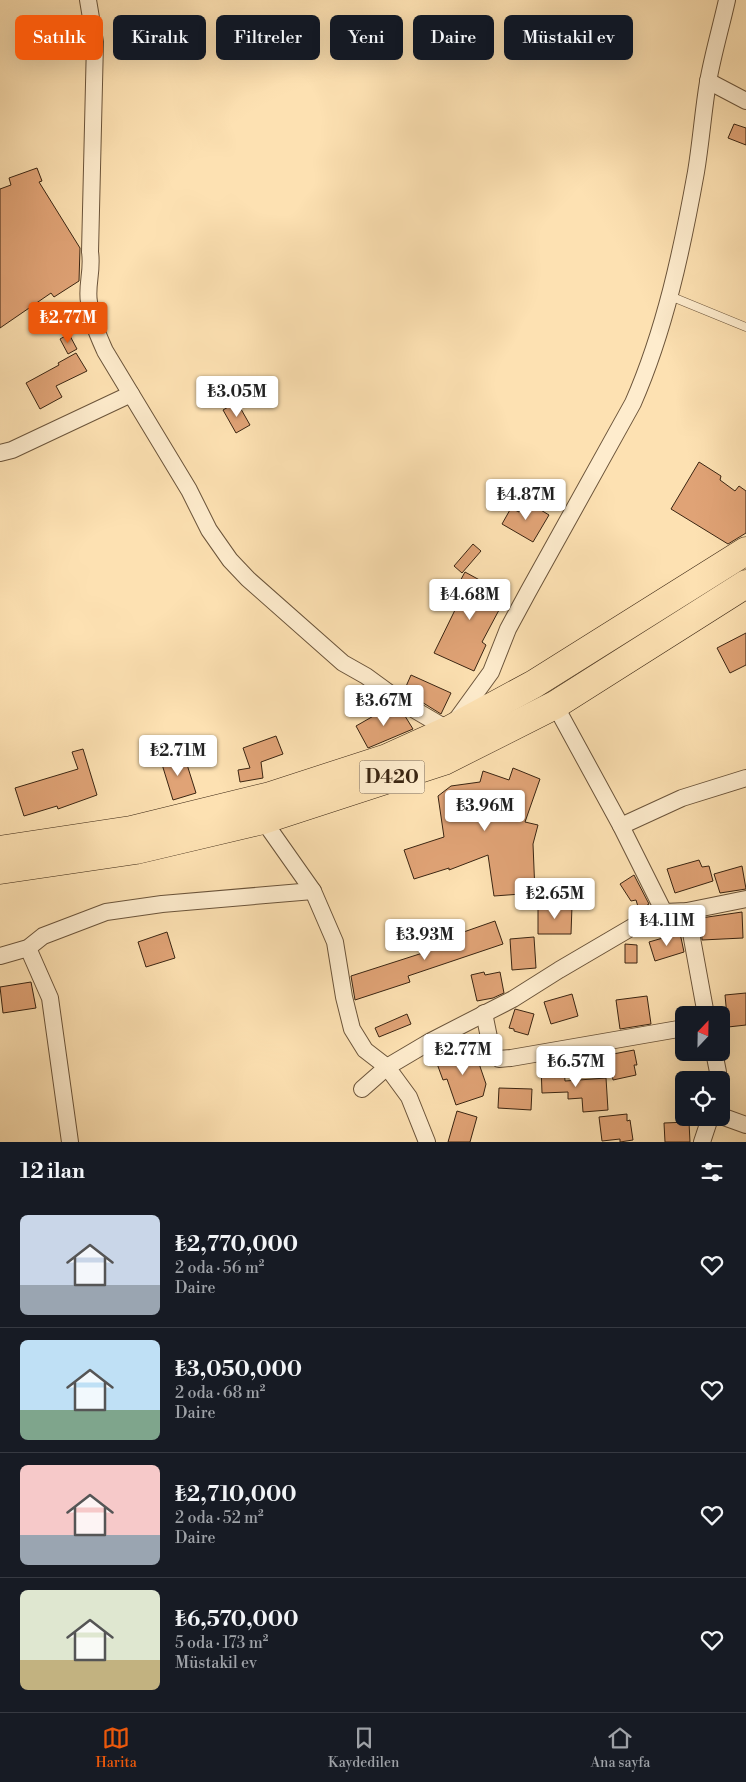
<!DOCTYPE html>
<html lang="tr">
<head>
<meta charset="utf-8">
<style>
	:root { --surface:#171b24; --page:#242831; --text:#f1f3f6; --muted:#9ea1a6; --line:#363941; --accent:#ea580c }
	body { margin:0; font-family:"Libre Bodoni",serif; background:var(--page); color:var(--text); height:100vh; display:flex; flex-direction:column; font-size:19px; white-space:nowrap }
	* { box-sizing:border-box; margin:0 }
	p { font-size:16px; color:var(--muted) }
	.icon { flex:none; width:28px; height:28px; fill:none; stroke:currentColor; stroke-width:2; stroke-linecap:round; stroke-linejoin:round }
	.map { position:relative; height:1142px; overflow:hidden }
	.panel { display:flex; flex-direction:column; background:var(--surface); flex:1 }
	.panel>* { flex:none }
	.guide { position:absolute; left:15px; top:15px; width:716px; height:45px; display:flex; gap:10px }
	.needle { width:32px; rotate:22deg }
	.tools { position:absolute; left:675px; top:1006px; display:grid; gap:10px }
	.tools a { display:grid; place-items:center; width:55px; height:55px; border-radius:8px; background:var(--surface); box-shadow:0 5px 20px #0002; font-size:25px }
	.price { position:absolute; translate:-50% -42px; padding:0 11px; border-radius:5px; background:#fff; color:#222; font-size:16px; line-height:32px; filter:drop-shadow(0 1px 2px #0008) }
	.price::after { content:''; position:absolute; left:50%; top:30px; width:15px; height:11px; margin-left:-8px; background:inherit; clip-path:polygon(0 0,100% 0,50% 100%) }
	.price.selected { background:var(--accent); color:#fff }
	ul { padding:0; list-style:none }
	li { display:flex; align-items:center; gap:15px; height:125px; padding:0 20px }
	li+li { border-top:1px solid var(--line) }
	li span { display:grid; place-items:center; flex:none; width:140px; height:100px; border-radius:8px; color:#555 }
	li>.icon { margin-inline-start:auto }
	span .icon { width:60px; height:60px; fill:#fffc; stroke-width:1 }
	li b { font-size:21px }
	h2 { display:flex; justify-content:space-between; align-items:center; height:60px; padding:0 20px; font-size:21px }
	.tag { padding:0 18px; border-radius:8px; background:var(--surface); box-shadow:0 5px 20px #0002; font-size:18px; line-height:45px }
	.tag.selected { background:var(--accent); color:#fff }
	.dock { display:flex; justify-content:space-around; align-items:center; height:70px; border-top:1px solid var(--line); background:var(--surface); font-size:14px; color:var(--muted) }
	.dock a { display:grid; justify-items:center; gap:2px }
	.dock .selected { color:var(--accent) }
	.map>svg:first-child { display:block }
	.building { fill:#e0a376; stroke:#3a2512 }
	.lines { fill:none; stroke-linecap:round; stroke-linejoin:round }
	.lane-casing { stroke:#6b543a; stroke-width:9 }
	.street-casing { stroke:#6b543a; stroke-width:18 }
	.highway-casing { stroke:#3a2512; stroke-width:29 }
	.lane { stroke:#feeccd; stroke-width:8 }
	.street { stroke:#feeccd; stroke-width:16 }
	.highway { stroke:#fde1b2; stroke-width:28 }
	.labels { text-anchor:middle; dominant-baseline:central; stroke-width:5; stroke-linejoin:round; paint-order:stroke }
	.shield { fill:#feeccd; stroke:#75614a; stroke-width:1 }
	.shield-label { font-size:19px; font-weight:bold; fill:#3a2512 }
</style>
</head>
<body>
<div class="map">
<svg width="746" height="1142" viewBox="0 0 746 1142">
	<rect width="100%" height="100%" fill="#fde1b2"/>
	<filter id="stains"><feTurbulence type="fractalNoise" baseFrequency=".004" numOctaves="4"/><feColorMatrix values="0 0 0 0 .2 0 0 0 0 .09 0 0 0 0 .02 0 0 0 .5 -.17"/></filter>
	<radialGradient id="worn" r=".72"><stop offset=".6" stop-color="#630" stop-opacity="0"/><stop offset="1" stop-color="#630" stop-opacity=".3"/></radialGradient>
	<g class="building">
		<path d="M734 124 746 128V145L728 138Z"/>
		<path d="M37 168 42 181 39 182 80 248 79 281 54 297 51 293 0 328V189L11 185 9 178Z"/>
		<path d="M69 334 77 349 68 354 60 339Z"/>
		<path d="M76 353 87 371 56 386 62 397 40 409 26 383 59 365 58 363Z"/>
		<path d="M237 402 250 425 236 433 223 410Z"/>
		<path d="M699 462 721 476 720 480 735 491 739 486 746 491V533L728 544 671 509Z"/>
		<path d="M526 501 549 515 533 542 502 524 511 508 519 512Z"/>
		<path d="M473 544 481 551 462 573 454 566Z"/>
		<path d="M465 572 507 595 482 642 486 645 474 671 434 653 455 610 447 605Z"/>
		<path d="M746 633V665L730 673 717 648Z"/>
		<path d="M411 675 451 693 441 714 404 691Z"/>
		<path d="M391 706 405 716 413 729 368 748 356 726Z"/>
		<path d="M276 736 283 754 261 762 263 778 240 782 238 770 250 768 243 748Z"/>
		<path d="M83 749 97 795 58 809 57 806 24 816 15 788 78 769 72 752Z"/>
		<path d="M184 755 196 793 173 800 161 761Z"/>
		<path d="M513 768 540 779 525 822 538 825 533 844 535 893 494 896 488 855 449 870V868L414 879 404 850 444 837 438 796 451 786 480 782 483 771 509 780Z"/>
		<path d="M699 860 702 867 709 866 713 881 675 893 667 869Z"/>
		<path d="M742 866 746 889 720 893 714 874Z"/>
		<path d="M634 875 649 904 639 910 636 900 631 901 620 884Z"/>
		<path d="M538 905 572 906 571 934H538Z"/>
		<path d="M742 912 743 938 702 940 701 918Z"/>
		<path d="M495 921 503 944 408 976 410 982 355 1000 351 976 460 941 458 934Z"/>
		<path d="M167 932 175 958 146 967 138 942Z"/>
		<path d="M680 933 684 952 655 961 649 942Z"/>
		<path d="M534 937 536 968 512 970 510 939Z"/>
		<path d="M625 944 637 945V963H625Z"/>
		<path d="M484 972 485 975 500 972 504 993 493 998 477 1001 471 975Z"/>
		<path d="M31 982 36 1008 3 1013 0 987Z"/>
		<path d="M746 993V1025L728 1027 725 995Z"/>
		<path d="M572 994 578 1016 551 1024 544 1002Z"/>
		<path d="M647 996 651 1024 620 1029 616 1000Z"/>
		<path d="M515 1009 534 1014 528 1035 514 1031V1029L509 1028Z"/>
		<path d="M407 1014 411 1024 379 1037 375 1028Z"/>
		<path d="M474 1049 486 1084 483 1096 456 1105 447 1079 443 1080 436 1061Z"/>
		<path d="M634 1050 637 1065H634L636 1075 613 1080 608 1055Z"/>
		<path d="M541 1065H564L565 1081 606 1078 608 1110 583 1112 582 1098 568 1099V1092L542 1093Z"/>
		<path d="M499 1088 532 1089 531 1110 498 1108Z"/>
		<path d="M457 1111 477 1117 470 1142H448Z"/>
		<path d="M627 1114V1121L630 1120 633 1140 620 1142V1139L602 1141 599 1117Z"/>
		<path d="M689 1122 690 1142H665L664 1123Z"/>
	</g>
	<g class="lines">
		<g class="lane-casing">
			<path id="lane" d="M670 296 746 327"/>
		</g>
		<g class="street-casing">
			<g id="street">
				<path d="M88 0 95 42 90 252C93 270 86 286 89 302 91 320 98 335 105 351L189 490 209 530 230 560 248 579 343 663 366 676 403 703 449 730 491 672 508 629 528 592 633 403C665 330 682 250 696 172 701 142 703 112 708 82 713 54 721 27 727 0"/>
				<path d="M708 81 746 101"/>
				<path d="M0 453 12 450 131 394"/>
				<path d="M555 705 621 826 664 912"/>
				<path d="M263 820 313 891 335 942 344 997 352 1029 365 1050 387 1067 409 1097 427 1142"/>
				<path d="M621 826 682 798 746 778"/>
				<path d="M687 911 706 1015"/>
				<path d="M28 948 50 998 70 1142"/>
				<path d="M0 956 28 948 43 936 106 912 162 904 313 891"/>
				<path d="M484 1013 492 1052 499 1059 511 1058 684 1028"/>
				<path d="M714 1052 718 1072 717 1080"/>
				<path d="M362 1089 387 1067 431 1041 513 999 559 970 634 926 664 912 687 911 746 899"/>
				<path d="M721 1116 746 1125"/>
				<path d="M702 1142 710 1118"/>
			</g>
		</g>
		<g class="highway-casing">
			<g id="highway">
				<path d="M0 850 131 830 270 796 387 758 449 730 534 684 746 551"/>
				<path d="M0 870 136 850 263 820 444 761 555 705 746 584"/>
			</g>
		</g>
		<use href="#lane" class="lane"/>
		<use href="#street" class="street"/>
		<use href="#highway" class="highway"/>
	</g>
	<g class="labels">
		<rect class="shield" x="359.5" y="760.5" width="65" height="33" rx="4"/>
		<g class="shield-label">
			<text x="392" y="777">D420</text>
		</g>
	</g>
	<rect width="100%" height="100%" filter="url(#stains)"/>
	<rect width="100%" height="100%" fill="url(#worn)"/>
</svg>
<div class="tools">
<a><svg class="needle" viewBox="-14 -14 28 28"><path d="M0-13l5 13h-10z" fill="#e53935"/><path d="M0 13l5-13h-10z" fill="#9ea1a6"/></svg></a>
<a><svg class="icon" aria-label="locate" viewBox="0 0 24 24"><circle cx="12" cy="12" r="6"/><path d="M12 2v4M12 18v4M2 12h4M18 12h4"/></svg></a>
</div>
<b class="price selected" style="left:68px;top:344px">₺2.77M</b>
<b class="price" style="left:237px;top:418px">₺3.05M</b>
<b class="price" style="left:526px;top:521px">₺4.87M</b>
<b class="price" style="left:470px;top:621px">₺4.68M</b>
<b class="price" style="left:384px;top:727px">₺3.67M</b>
<b class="price" style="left:178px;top:777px">₺2.71M</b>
<b class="price" style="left:485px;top:832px">₺3.96M</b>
<b class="price" style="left:555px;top:920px">₺2.65M</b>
<b class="price" style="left:667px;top:947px">₺4.11M</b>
<b class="price" style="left:425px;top:961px">₺3.93M</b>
<b class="price" style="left:463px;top:1076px">₺2.77M</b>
<b class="price" style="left:576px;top:1088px">₺6.57M</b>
<div class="guide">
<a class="tag selected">Satılık</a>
<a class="tag">Kiralık</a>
<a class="tag">Filtreler</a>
<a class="tag">Yeni</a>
<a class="tag">Daire</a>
<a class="tag">Müstakil ev</a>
</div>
</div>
<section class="panel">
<h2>12 ilan<svg class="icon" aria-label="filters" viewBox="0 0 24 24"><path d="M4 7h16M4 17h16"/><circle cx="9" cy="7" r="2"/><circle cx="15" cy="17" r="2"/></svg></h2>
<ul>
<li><span style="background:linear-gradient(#c9d6e8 70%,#9aa5b1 0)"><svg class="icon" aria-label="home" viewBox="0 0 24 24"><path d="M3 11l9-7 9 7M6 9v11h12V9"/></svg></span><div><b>₺2,770,000</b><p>2 oda · 56 m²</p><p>Daire</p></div><svg class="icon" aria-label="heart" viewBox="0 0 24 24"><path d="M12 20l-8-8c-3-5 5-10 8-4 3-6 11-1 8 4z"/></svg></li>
<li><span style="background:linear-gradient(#bfe0f5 70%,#7fa58c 0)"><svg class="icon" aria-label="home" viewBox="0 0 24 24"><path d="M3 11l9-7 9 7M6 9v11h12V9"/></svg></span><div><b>₺3,050,000</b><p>2 oda · 68 m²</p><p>Daire</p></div><svg class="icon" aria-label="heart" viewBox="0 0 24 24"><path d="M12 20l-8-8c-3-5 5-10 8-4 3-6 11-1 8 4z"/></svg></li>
<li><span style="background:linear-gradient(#f6c9c9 70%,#9aa5b1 0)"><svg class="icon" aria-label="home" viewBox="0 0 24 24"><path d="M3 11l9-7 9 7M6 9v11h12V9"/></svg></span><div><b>₺2,710,000</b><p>2 oda · 52 m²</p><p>Daire</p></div><svg class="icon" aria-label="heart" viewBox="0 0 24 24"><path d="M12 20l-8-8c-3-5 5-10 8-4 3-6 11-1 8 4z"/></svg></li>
<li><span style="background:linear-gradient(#dfe7d0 70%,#c2b280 0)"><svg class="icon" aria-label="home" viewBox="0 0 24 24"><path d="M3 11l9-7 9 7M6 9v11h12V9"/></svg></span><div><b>₺6,570,000</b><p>5 oda · 173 m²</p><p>Müstakil ev</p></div><svg class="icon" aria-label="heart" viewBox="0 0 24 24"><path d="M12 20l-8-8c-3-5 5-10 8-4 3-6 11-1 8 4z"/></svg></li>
</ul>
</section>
<nav class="dock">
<a class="selected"><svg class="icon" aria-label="map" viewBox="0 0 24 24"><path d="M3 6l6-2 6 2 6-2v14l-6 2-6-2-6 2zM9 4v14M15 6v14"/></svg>Harita</a>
<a><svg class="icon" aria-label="saved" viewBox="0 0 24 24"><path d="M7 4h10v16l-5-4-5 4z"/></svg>Kaydedilen</a>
<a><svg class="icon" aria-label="home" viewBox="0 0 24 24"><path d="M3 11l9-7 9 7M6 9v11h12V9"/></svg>Ana sayfa</a>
</nav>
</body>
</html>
